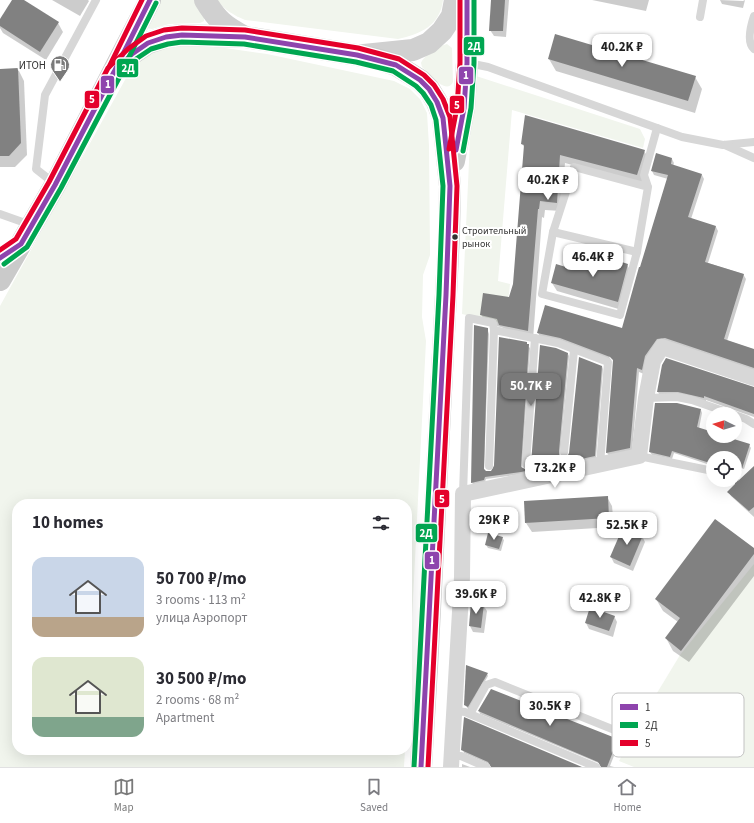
<!DOCTYPE html>
<html lang="en">
<head>
<meta charset="utf-8">
<style>
	:root { --surface:#fff; --page:#f7f7f7; --text:#2b2b33; --muted:#7c7c81; --line:#e1e1e2; --accent:#7a7a7a }
	body { margin:0; font-family:"Source Sans 3",sans-serif; background:var(--page); color:var(--text); height:100vh; display:flex; flex-direction:column; font-size:15px; white-space:nowrap }
	* { box-sizing:border-box; margin:0 }
	p { font-size:13px; color:var(--muted) }
	.icon { flex:none; width:22px; height:22px; fill:none; stroke:currentColor; stroke-width:2; stroke-linecap:round; stroke-linejoin:round }
	.map { position:relative; flex:1; overflow:hidden }
	.details { position:absolute; left:12px; top:499px; width:400px; height:256px; display:flex; flex-direction:column; background:var(--surface); border-radius:16px; box-shadow:0 4px 16px #0002 }
	.details>* { flex:none }
	.needle { width:26px; rotate:275deg }
	.fabs { position:absolute; left:706px; top:407px; display:grid; gap:8px }
	.fabs a { display:grid; place-items:center; width:36px; height:36px; border-radius:50%; background:var(--surface); box-shadow:0 4px 16px #0002; font-size:20px }
	.price { position:absolute; translate:-50% -34px; padding:0 9px; border-radius:8px; background:#fff; color:#222; font-size:13px; line-height:26px; filter:drop-shadow(0 1px 2px #0008) }
	.price::after { content:''; position:absolute; left:50%; top:24px; width:12px; height:9px; margin-left:-6px; background:inherit; clip-path:polygon(0 0,100% 0,50% 100%) }
	.price.active { background:var(--accent); color:#fff }
	ul { padding:0; list-style:none }
	li { display:flex; align-items:center; gap:12px; height:100px; padding:0 20px }
	li span { display:grid; place-items:center; flex:none; width:112px; height:80px; border-radius:12px; color:#555 }
	li>.icon { margin-inline-start:auto }
	span .icon { width:48px; height:48px; fill:#fffc; stroke-width:1 }
	li b { font-size:17px }
	h2 { display:flex; justify-content:space-between; align-items:center; height:48px; padding:0 20px; font-size:17px }
	.tabs { display:flex; justify-content:space-around; align-items:center; height:56px; border-top:1px solid var(--line); background:var(--surface); font-size:11px; color:var(--muted) }
	.tabs a { display:grid; justify-items:center; gap:2px }
	.tabs .active { color:var(--accent) }
	.map>svg:first-child { display:block }
	.green { fill:#f1f5ed }
	.shadow { fill:#0003 }
	.building { fill:#818181 }
	.lines { fill:none; stroke-linecap:round; stroke-linejoin:round }
	.lane { stroke:#d7d7d7; stroke-width:8 }
	.street { stroke:#d7d7d7; stroke-width:16 }
	.secondary { stroke:#d0d0d0; stroke-width:22 }
	.primary { stroke:#cacaca; stroke-width:22 }
	.bus-1-casing { stroke:#fff; stroke-width:8 }
	.bus-2-casing { stroke:#fff; stroke-width:8 }
	.bus-3-casing { stroke:#fff; stroke-width:8 }
	.bus-1 { stroke:#8e44ad; stroke-width:5 }
	.bus-2 { stroke:#00a651; stroke-width:5 }
	.bus-3 { stroke:#e4002b; stroke-width:5 }
	.bus-dot { fill:#333; stroke:#fff; stroke-width:1.5 }
	.labels { text-anchor:middle; dominant-baseline:central; stroke-width:4; stroke-linejoin:round; paint-order:stroke }
	.bus-label { font-size:10px; fill:#333; stroke:#fff; text-anchor:start }
	.poi-label { font-size:11px; fill:#333; stroke:#fff; text-anchor:end }
	.key { fill:#fff; stroke:#c2c2c2; stroke-width:1 }
	.key-label { font-size:11px; fill:#333 }
	.line-badge { stroke:#fff; stroke-width:1.5 }
	.badge-label { font-size:11px; text-anchor:middle; font-weight:bold; fill:#fff }
</style>
</head>
<body>
<div class="map">
<svg width="754" height="767" viewBox="0 0 754 767">
	<rect width="100%" height="100%" fill="#fff"/>
	<g class="green">
		<path d="M157 0H194L204 16V21L200 23 169 24 152 29 146 28Z"/>
		<path d="M217 0H443C440 26 420 34 398 39L245 20C233 15 225 10 217 0Z"/>
		<path d="M190 43 267 54 394 81 410 89 420 99 427 113 429 146 430 255 423 275 422 317 426 341 407 718V504H17V750H405L404 767H0V306L131 69 156 48Z"/>
		<path d="M447 44 452 48 453 82C446 96 429 73 422 67L421 63C424 55 439 46 447 44Z"/>
		<path d="M473 75 640 129 645 139 643 148 512 110 498 281 510 284 509 294 500 323 462 314Z"/>
		<path d="M754 564V767H634L619 761 634 731 680 655Z"/>
	</g>
	<g class="shadow">
		<path d="M13 0H22L58 23 63 32 46 60 3 33 0 28V21Z"/>
		<path d="M52 0H88L89 1 80 16Z"/>
		<path d="M492 0H509L506 37 494 36 490 30Z"/>
		<path d="M592 0H649L646 11Z"/>
		<path d="M720 0 743 1 745 0 743 8 722 4Z"/>
		<path d="M549 59 695 77 702 89 695 113 556 71Z"/>
		<path d="M18 69 24 81 27 155 15 167H0V70Z"/>
		<path d="M522 144 644 151 650 160 642 184 565 163 561 211 545 210 544 218 542 217 533 340 501 327 486 324 481 314 509 298 514 284 525 148Z"/>
		<path d="M672 159 674 163 673 166 702 175 704 179 691 219 716 227 718 231 708 263 743 274 746 279 727 341 754 350V371L664 342 644 374 639 372 632 452 610 457 607 453 614 361 608 352 607 353 611 360 540 337 538 333 623 329 668 179 654 175 652 171Z"/>
		<path d="M627 265 632 273 622 310 557 291 552 283 569 269 603 270Z"/>
		<path d="M487 328 489 334 484 469 486 472H492L527 345 530 348 522 468 525 470H529L568 354 569 356 560 456 563 458H567L570 453 602 366 603 369 596 458 523 474 486 479 485 482 473 485 472 482Z"/>
		<path d="M754 388V417L706 400V402L660 396 658 392Z"/>
		<path d="M701 410 702 413 699 429 713 433V436H721L749 445 751 448 744 469 735 466V458H713V466L674 453 672 459 652 455 650 452Z"/>
		<path d="M754 467V517L731 496 729 492Z"/>
		<path d="M607 497 612 506 614 527 532 532 526 523Z"/>
		<path d="M642 536 645 542 633 571 614 563 611 557Z"/>
		<path d="M502 538 504 540 501 551 488 548 486 545Z"/>
		<path d="M754 549V576L689 662 673 651 666 638 678 622 663 611 656 599Z"/>
		<path d="M483 605 487 611 484 633 473 632 470 626Z"/>
		<path d="M614 616 617 622 613 637 589 629 586 623Z"/>
		<path d="M487 674 488 676 469 709H468L465 704Z"/>
		<path d="M479 711 618 740 619 743 610 766 614 767H602L601 764 480 714Z"/>
		<path d="M463 750 579 767H492L491 765 464 753Z"/>
		<path d="M462 764 470 767H462Z"/>
	</g>
	<g class="building">
		<path d="M12 0H24L59 22 40 52 0 26V19Z"/>
		<path d="M491 0H505L503 31H489Z"/>
		<path d="M555 34 696 76 688 101 548 59Z"/>
		<path d="M18 68 21 143 9 156H0V69Z"/>
		<path d="M525 115 645 150 637 175 560 155 557 203 540 201 539 209H538L528 331 499 325 497 319 480 315 483 293 509 297 513 284 524 145 521 144Z"/>
		<path d="M656 153 672 158 671 164 702 174 688 217 716 226 705 262 744 274 724 339 754 349V368L665 338 657 339 645 356 642 370 637 368 630 448 606 453 613 360 610 357 560 338 537 333 545 305 622 328 639 267H640L668 175 651 171Z"/>
		<path d="M606 257 628 264 618 302 551 283 556 264 569 268 571 260 602 269Z"/>
		<path d="M474 325 488 328V330L484 469 486 471H491L494 466 499 337 527 342V344H529L521 467 525 469H528L531 464 540 345 556 348 568 353 559 451V455L563 457H567L569 453 579 357 602 366 595 456 521 472 485 477 484 480 471 483Z"/>
		<path d="M666 358 754 387V414L704 396V398L678 392H657L662 365Z"/>
		<path d="M655 403H677L701 409 697 427 713 432V436H724L750 444 738 481 754 466V507L749 511 727 492 735 484V458H713V464L672 451 670 457 649 452Z"/>
		<path d="M608 496 609 518 525 523 524 501Z"/>
		<path d="M715 519 754 548V554L681 651 665 638 680 618 655 599Z"/>
		<path d="M623 527 643 535 630 566 610 557Z"/>
		<path d="M488 533 503 537 499 549 485 545Z"/>
		<path d="M471 602 484 604 481 628 469 626Z"/>
		<path d="M590 607 615 616 609 631 585 623Z"/>
		<path d="M466 665 488 673 468 707 464 705Z"/>
		<path d="M491 689 618 739 607 767H601L598 762 478 711Z"/>
		<path d="M464 717 582 767H491L488 762 461 750Z"/>
	</g>
	<g class="lines">
		<g class="lane">
			<path d="M754 16C751 25 746 42 754 49"/>
			<path d="M700 17 703 0"/>
			<path d="M468 63 488 67 682 137 723 145 754 142"/>
			<path d="M725 145 754 158"/>
			<path d="M55 184 36 169 45 95 96 0"/>
			<path d="M648 187 574 167 553 232 542 294 620 315 637 252 648 187 644 175 657 128"/>
			<path d="M0 214 31 225"/>
			<path d="M553 232 637 252"/>
			<path d="M646 398 677 397 692 400 732 414"/>
			<path d="M735 415 746 419 754 424"/>
			<path d="M564 452 574 350"/>
			<path d="M639 456 713 471"/>
			<path d="M526 464 535 338"/>
			<path d="M489 466 494 330"/>
			<path d="M463 494 469 318 493 323 494 330 558 343 608 362 600 465"/>
			<path d="M455 711 465 712 596 767"/>
			<path d="M470 714 486 685 495 682 627 735"/>
			<path d="M452 756H461L486 767"/>
		</g>
		<path class="street" d="M451 767 462 577 463 494 639 456 646 398 653 361 662 347 754 378"/>
		<g class="secondary">
			<path d="M205 0C217 20 224 26 245 37"/>
			<path d="M364 55 413 50 429 43 442 31 452 16 455 0"/>
		</g>
		<g class="primary">
			<path d="M114 72 132 54 148 43 166 37 182 35 245 37 357 55 380 60 396 65 420 80 429 89 437 102 443 118 450 186 449 235 427 668 421 767"/>
			<path d="M454 161 464 108 467 63V0"/>
			<path d="M0 280 55 185 150 0"/>
		</g>
		<g class="bus-1-casing">
			<g id="bus-1">
				<path d="M115 70 150 0"/>
				<path d="M456 150 464 108 467 63V0"/>
				<path d="M0 258 21 244 55 185 114 72 132 54 148 43 166 37 182 35 245 37 357 55 396 65 420 80 429 89 437 102 443 118 450 186 446 295 421 767"/>
			</g>
		</g>
		<g class="bus-2-casing">
			<g id="bus-2">
				<path d="M121 73 156 3"/>
				<path d="M463 151 471 108 474 63V0"/>
				<path d="M4 264 27 247 61 188 120 76 136 59 151 49 168 44 182 42 244 44 356 62 393 71 416 86 423 93 431 105 436 120 443 186 439 295 414 767"/>
			</g>
		</g>
		<g class="bus-3-casing">
			<g id="bus-3">
				<path d="M109 67 142 0"/>
				<path d="M449 149 457 107 460 63V0"/>
				<path d="M0 250 16 239 49 182 108 68 128 49 146 36 164 30 182 28 245 30 358 48 399 59 424 75 434 85 443 99 450 117 457 186 453 295 428 767"/>
			</g>
		</g>
		<use href="#bus-1" class="bus-1"/>
		<use href="#bus-2" class="bus-2"/>
		<use href="#bus-3" class="bus-3"/>
	</g>
	<defs>
		<g id="fuel-pin" transform="scale(1)"><path d="M0 17L-7.5 6A9.5 9.5 0 1 1 7.5 6Z" fill="#7a7a7a" stroke="#fff"/><path d="M-5.5-6h7V0h2V4h1.3V-2.5L3-4.5l.8-.8L6-3V5H2.5V1h-1V6h-7ZM-4.2-4.7v3.2H.2V-4.7Z" fill="#fff"/></g>
	</defs>
	<g fill-rule="evenodd">
		<use href="#fuel-pin" x="60" y="65"/>
	</g>
	<circle class="bus-dot" cx="455" cy="237" r="3.5"/>
	<g class="labels">
		<g class="bus-label">
			<text x="462" y="231">Строительный<tspan x="462" dy="13">рынок</tspan></text>
		</g>
		<g class="poi-label">
			<text x="46" y="65">ИТОН</text>
		</g>
	</g>
	<rect x="612" y="693" width="132" height="64" rx="6" class="key"/>
	<rect x="620" y="704" width="18" height="6" fill="#8e44ad"/>
	<rect x="620" y="722" width="18" height="6" fill="#00a651"/>
	<rect x="620" y="740" width="18" height="6" fill="#e4002b"/>
	<g class="key-label">
		<text x="645" y="711">1</text>
		<text x="645" y="729">2Д</text>
		<text x="645" y="747">5</text>
	</g>
	<g class="line-badge">
		<rect x="463" y="36" width="22" height="20" rx="4" fill="#00a651"/>
		<rect x="116" y="58" width="23" height="20" rx="4" fill="#00a651"/>
		<rect x="458" y="66" width="16" height="19" rx="4" fill="#8e44ad"/>
		<rect x="100" y="75" width="15" height="19" rx="4" fill="#8e44ad"/>
		<rect x="84" y="90" width="16" height="19" rx="4" fill="#e4002b"/>
		<rect x="449" y="95" width="16" height="19" rx="4" fill="#e4002b"/>
		<rect x="434" y="489" width="16" height="19" rx="4" fill="#e4002b"/>
		<rect x="415" y="523" width="23" height="20" rx="4" fill="#00a651"/>
		<rect x="424" y="551" width="16" height="19" rx="4" fill="#8e44ad"/>
	</g>
	<g class="badge-label">
		<text x="474" y="50">2Д</text>
		<text x="128" y="72">2Д</text>
		<text x="466" y="79">1</text>
		<text x="108" y="88">1</text>
		<text x="92" y="103">5</text>
		<text x="457" y="109">5</text>
		<text x="442" y="503">5</text>
		<text x="426" y="537">2Д</text>
		<text x="432" y="564">1</text>
	</g>
</svg>
<div class="fabs">
<a><svg class="needle" viewBox="-14 -14 28 28"><path d="M0-13l5 13h-10z" fill="#e53935"/><path d="M0 13l5-13h-10z" fill="#7c7c81"/></svg></a>
<a><svg class="icon" aria-label="locate" viewBox="0 0 24 24"><circle cx="12" cy="12" r="6"/><path d="M12 2v4M12 18v4M2 12h4M18 12h4"/></svg></a>
</div>
<b class="price" style="left:622px;top:68px">40.2K ₽</b>
<b class="price" style="left:548px;top:201px">40.2K ₽</b>
<b class="price" style="left:593px;top:278px">46.4K ₽</b>
<b class="price active" style="left:531px;top:407px">50.7K ₽</b>
<b class="price" style="left:555px;top:489px">73.2K ₽</b>
<b class="price" style="left:494px;top:541px">29K ₽</b>
<b class="price" style="left:627px;top:546px">52.5K ₽</b>
<b class="price" style="left:476px;top:615px">39.6K ₽</b>
<b class="price" style="left:600px;top:619px">42.8K ₽</b>
<b class="price" style="left:550px;top:727px">30.5K ₽</b>
<section class="details">
<h2>10 homes<svg class="icon" aria-label="filters" viewBox="0 0 24 24"><path d="M4 7h16M4 17h16"/><circle cx="9" cy="7" r="2"/><circle cx="15" cy="17" r="2"/></svg></h2>
<ul>
<li><span style="background:linear-gradient(#c9d6e8 75%,#b9a48a 0)"><svg class="icon" aria-label="home" viewBox="0 0 24 24"><path d="M3 11l9-7 9 7M6 9v11h12V9"/></svg></span><div><b>50 700 ₽/mo</b><p>3 rooms · 113 m²</p><p>улица Аэропорт</p></div></li>
<li><span style="background:linear-gradient(#dfe7d0 75%,#7fa58c 0)"><svg class="icon" aria-label="home" viewBox="0 0 24 24"><path d="M3 11l9-7 9 7M6 9v11h12V9"/></svg></span><div><b>30 500 ₽/mo</b><p>2 rooms · 68 m²</p><p>Apartment</p></div></li>
</ul>
</section>
</div>
<nav class="tabs">
<a class="active"><svg class="icon" aria-label="map" viewBox="0 0 24 24"><path d="M3 6l6-2 6 2 6-2v14l-6 2-6-2-6 2zM9 4v14M15 6v14"/></svg>Map</a>
<a><svg class="icon" aria-label="saved" viewBox="0 0 24 24"><path d="M7 4h10v16l-5-4-5 4z"/></svg>Saved</a>
<a><svg class="icon" aria-label="home" viewBox="0 0 24 24"><path d="M3 11l9-7 9 7M6 9v11h12V9"/></svg>Home</a>
</nav>
</body>
</html>
